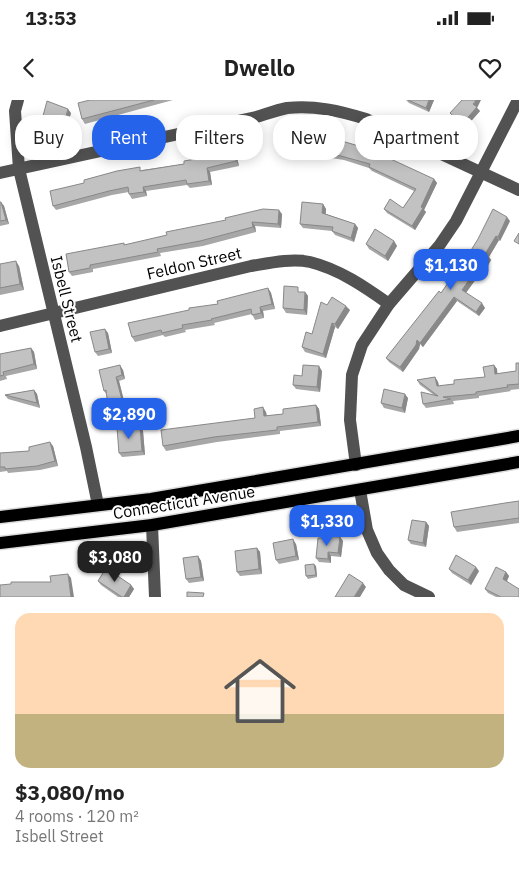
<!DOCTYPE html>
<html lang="en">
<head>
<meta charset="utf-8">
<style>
	:root { --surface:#fff; --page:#f2f2f2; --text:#222; --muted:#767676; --accent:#2563eb }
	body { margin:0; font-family:"IBM Plex Sans",sans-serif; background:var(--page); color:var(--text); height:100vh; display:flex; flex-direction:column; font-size:19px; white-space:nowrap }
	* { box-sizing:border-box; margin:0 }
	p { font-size:16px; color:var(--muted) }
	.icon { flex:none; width:28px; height:28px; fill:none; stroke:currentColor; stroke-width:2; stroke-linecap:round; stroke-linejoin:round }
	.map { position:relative; height:497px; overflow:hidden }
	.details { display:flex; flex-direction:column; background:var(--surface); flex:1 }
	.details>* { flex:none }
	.hud { position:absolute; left:15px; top:15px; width:490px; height:45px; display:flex; gap:10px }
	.price { position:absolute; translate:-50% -42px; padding:0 11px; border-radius:10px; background:var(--accent); color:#fff; font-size:16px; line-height:32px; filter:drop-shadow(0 1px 2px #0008) }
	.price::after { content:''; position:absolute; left:50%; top:30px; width:15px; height:11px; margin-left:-8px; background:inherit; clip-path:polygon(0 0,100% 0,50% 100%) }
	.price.on { background:#222; color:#fff }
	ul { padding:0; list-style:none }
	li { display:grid; align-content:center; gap:10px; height:265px; padding:0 15px }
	li span { display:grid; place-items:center; height:155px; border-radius:15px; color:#555 }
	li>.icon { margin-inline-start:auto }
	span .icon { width:90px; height:90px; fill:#fffc; stroke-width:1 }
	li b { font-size:21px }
	.pill { padding:0 18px; border-radius:20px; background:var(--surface); box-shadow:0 2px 12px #0003; font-size:18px; line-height:45px }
	.pill.on { background:var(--accent); color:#fff }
	.status { display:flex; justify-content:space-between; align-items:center; height:35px; padding:0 25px; background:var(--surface); direction:ltr }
	.status svg { height:14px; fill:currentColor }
	header { display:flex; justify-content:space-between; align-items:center; height:65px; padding:0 15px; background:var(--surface); font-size:22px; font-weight:700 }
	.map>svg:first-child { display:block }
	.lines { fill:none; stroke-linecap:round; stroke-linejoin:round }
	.major-casing { stroke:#dbdbdb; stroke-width:15 }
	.minor { stroke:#525252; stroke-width:12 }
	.major { stroke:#000; stroke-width:12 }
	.wall { fill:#a7a7a7 }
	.shaded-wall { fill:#888 }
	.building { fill:#c2c2c2; stroke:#888 }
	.labels { text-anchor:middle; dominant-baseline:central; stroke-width:4; stroke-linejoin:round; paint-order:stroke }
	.street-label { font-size:16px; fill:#000; stroke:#fff }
</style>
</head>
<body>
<div class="status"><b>13:53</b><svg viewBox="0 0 49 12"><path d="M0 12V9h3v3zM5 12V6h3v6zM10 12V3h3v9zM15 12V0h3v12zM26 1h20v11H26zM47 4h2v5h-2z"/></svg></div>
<header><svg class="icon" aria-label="back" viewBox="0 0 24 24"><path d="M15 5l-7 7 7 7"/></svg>Dwello<svg class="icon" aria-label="heart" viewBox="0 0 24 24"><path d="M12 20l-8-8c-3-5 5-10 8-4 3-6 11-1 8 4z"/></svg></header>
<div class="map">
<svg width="519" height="497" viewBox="0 0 519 497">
	<rect width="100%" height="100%" fill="#fff"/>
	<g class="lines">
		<g class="major-casing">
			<g id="major">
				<path d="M0 417 151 399 519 336"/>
				<path d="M0 443 152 425 519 362"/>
			</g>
		</g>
		<g class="minor">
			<path d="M18 0 15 11 19 69 86 347 98 405"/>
			<path d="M0 73 256 17C266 14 277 10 287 8 315 5 340 11 366 19L519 90"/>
			<path d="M0 226 251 166C269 163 292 158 310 162 339 169 365 187 389 204"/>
			<path d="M356 365 350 320 352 275 362 245 389 204 439 146 456 121 518 0"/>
			<path d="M360 390 367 430 377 453 389 470 404 485 429 497"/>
			<path d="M152 425 155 497"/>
		</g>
		<use href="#major" class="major"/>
	</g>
	<g class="wall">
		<path d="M90 0H173L85 24 82 19Z"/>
		<path d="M406 0H434L429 12 409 3Z"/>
		<path d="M477 8 480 11 465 28 450 13Z"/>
		<path d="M71 13 67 27 46 21 43 16Z"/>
		<path d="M282 36 434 79 437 83 424 110 426 112 415 130 387 113 384 109 403 108 414 91 372 71 369 68 344 60 306 54 285 55 282 51Z"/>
		<path d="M235 49 239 66 210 72 212 85 190 88 187 85 146 91 147 96 132 99 129 94V92L112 95 56 110 53 106 142 70 184 64 215 56Z"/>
		<path d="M0 102 4 106 9 124 0 126Z"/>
		<path d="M323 104 326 109V114L355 124 358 128 354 142 335 135 332 131 303 128 300 124Z"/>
		<path d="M282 114 281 128 255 126 256 132 203 146 160 153 161 156 93 169V172L72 176 69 172 125 145Z"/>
		<path d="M510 121 500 141 499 140 489 157 491 160 486 169 484 168 466 193 485 208 479 216 457 201 423 247 420 244 419 249 403 272 389 262 386 258 441 193 460 168Z"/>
		<path d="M394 141 397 146 388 161 369 149 366 144Z"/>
		<path d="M0 164 19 166 24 190 0 195Z"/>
		<path d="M268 188 271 193 275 209 263 211 264 218 255 220 252 214 214 223 215 225 185 230 186 232 165 237 163 235 135 242 132 237 218 204Z"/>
		<path d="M301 192H305L308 196 307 215 286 213 283 208Z"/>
		<path d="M327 205 350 210 338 229 335 227 326 258 305 252 302 247 312 234Z"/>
		<path d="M108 233 112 253 98 256 95 252Z"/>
		<path d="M31 248 34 252 37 269 6 276 7 279 0 281V254Z"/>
		<path d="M519 263V289L510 290 511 291 479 296V298L453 301 454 304 426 308 423 304 434 295 420 285 417 280 435 277 438 282 439 286 454 284 485 277 494 265 497 269V274L516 271Z"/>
		<path d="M123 270 125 279 119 281 125 305 128 325 113 326 110 322 107 295 104 291Z"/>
		<path d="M322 271 320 292 296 289 293 285 302 276Z"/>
		<path d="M34 290 37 294 40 308 8 299 5 295Z"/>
		<path d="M408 298 405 313 384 308 381 303Z"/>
		<path d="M316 305 319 309 321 326 280 331V334L217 342 166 351 163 346 255 318 266 312 267 316 283 314Z"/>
		<path d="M140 327 143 331 145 355 122 357 119 353Z"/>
		<path d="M53 346 58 366 40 370 8 373 7 371 0 372V353L29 351Z"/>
		<path d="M519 401V423L457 432 454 427Z"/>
		<path d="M426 422 429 426 426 447 411 444 408 440Z"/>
		<path d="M340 437 343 441 341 457 331 456V463L319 462 316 458 327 438Z"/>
		<path d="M296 444 299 460 279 464 276 460Z"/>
		<path d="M257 448 260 452 262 474 240 476 237 472Z"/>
		<path d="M198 456 201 461 204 481 189 483 186 479Z"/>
		<path d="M316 466 317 477 308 479 306 476Z"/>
		<path d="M449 469 479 471 471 485 452 473Z"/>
		<path d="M506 472 509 476 507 481 519 497H496L488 493 485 489Z"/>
		<path d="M98 481 131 485 134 489 129 497H118L101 485Z"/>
	</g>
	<g class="shaded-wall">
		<path d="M429 0H434L429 12 426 8Z"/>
		<path d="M476 0H481L477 8 480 11 465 28 462 24Z"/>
		<path d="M68 9 71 13 67 27 64 23Z"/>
		<path d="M232 45 235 49 239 66 236 61Z"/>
		<path d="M207 68 210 72 212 85 209 81Z"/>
		<path d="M434 79 437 83 424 110 426 112 415 130 412 126Z"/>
		<path d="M143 87 146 91 147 96 144 92Z"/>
		<path d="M1 102 4 106 9 124 6 120Z"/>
		<path d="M323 104 326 109 325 117 322 113Z"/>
		<path d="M279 110 282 114 281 128 278 124Z"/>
		<path d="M507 117 510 121 500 141 498 137Z"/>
		<path d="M252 122 255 126 256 132 253 127Z"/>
		<path d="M355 124 358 128 354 142 351 138Z"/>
		<path d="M496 136 499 140 489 157 491 160 486 169 483 165 485 154Z"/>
		<path d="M394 141 397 146 388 161 385 156Z"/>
		<path d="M16 161 19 166 24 190 20 184Z"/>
		<path d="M481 163 484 168 465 194 462 190Z"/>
		<path d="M268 188 271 193 275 209 272 204Z"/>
		<path d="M305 192 308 196 307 215 304 210Z"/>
		<path d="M454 197 457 201 423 247 420 243Z"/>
		<path d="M482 203 485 208 479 216 476 212Z"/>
		<path d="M346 206 350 210 338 229 335 224Z"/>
		<path d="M260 207 263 211 264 218 261 213Z"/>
		<path d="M332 223 335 227 326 258 323 254Z"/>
		<path d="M105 229 108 233 112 253 109 249Z"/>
		<path d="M417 240 420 244 419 249 403 272 400 267Z"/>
		<path d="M31 248 34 252 37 269 34 264Z"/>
		<path d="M120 265 123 270 125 279 122 275Z"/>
		<path d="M494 265 497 269 498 278 495 274Z"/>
		<path d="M319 266 322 271 320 292 317 287Z"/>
		<path d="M116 277 119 281 125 305 128 325 125 320Z"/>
		<path d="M435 277 438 282 440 291 437 286Z"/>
		<path d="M34 290 37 294 40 308 37 303Z"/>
		<path d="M405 294 408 298 405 313 402 308Z"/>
		<path d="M316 305 319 309 321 326 318 322Z"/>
		<path d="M263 307 266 312 267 320 264 316Z"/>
		<path d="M140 327 143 331 145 355 142 351Z"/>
		<path d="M50 342 53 346 58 366 55 361Z"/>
		<path d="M426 422 429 426 426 447 423 443Z"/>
		<path d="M340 437 343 441 341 457 338 453Z"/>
		<path d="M293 439 296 444 299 460 296 456Z"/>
		<path d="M257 448 260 452 262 474 259 469Z"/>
		<path d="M328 452 331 456V463L328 459Z"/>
		<path d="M198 456 201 461 204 481 201 477Z"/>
		<path d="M314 464 316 466 317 477 316 475Z"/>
		<path d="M476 467 479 471 471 485 468 480Z"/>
		<path d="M506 472 509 476 506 483 503 479Z"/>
		<path d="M68 474 71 478 74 497H71Z"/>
		<path d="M363 483 366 487 360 497H354Z"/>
		<path d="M131 485 134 489 129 497H124Z"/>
	</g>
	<g class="building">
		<path d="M90 0H154L82 19 78 3Z"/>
		<path d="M408 0H429L426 8Z"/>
		<path d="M462 0H476L473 4 477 7 462 24 450 13Z"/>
		<path d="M47 1 68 9 64 23 43 16Z"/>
		<path d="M313 35 335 39 369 49 434 79 421 107 423 108 412 126 384 109 390 99 403 108 416 89 369 67 370 64 341 56 303 50 282 51V36Z"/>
		<path d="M232 45 236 61 207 68 209 81 187 84 186 80 143 87 144 92 129 94 128 87 109 91 53 106 50 91 84 83V80L117 71 140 67V71L184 64V61L215 56 214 49Z"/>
		<path d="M0 102H1L6 120 0 121Z"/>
		<path d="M302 102 323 104 322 113 355 124 351 138 332 131 333 127 300 124Z"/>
		<path d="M263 109 279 110 278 124 252 122 253 127 200 141 157 149 158 152 90 165V168L69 172 66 154 124 143V145L167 135 166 132 226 120 225 118Z"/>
		<path d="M493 109 507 117 498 137 496 136 485 154 488 156 483 165 481 163 462 190 482 203 476 212 454 197 420 243 417 240 416 245 400 267 386 258 439 191 441 193 459 167 460 168 478 139Z"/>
		<path d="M375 129 394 141 385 156 366 144Z"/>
		<path d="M519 133V144L514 141Z"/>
		<path d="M16 161 20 184 0 188V164Z"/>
		<path d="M284 186 298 187V192H305L304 210 283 208Z"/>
		<path d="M268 188 272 204 260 207 261 213 252 215 251 209 211 219 212 220 182 225 183 228 162 233 161 230 132 237 128 223 189 210V208L218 204 217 201Z"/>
		<path d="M332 197 346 206 335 224 332 223 323 254 302 247 306 232 312 234 321 202 327 205Z"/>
		<path d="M105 229 109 249 95 252 90 232Z"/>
		<path d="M31 248 34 264 3 272 4 275 0 276V254Z"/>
		<path d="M516 263H519V284L507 285 508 287 476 292V294L443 297 451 299 423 304 421 292 438 296 417 280 435 277 437 286 454 284V280L485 277 483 267 494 265 495 274 516 271Z"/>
		<path d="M120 265 122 275 116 277 122 300 125 320 110 322 106 290 104 291 99 270Z"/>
		<path d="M303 265 319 266 317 287 293 285 294 275 302 276Z"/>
		<path d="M384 289 405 294 402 308 381 303Z"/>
		<path d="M34 290 37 303 5 295Z"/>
		<path d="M316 305 318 322 277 327V330L214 337 163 346 161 330 255 318 254 309 263 307 264 316 283 314V309Z"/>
		<path d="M140 327 142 351 119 353 117 328Z"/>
		<path d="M50 342 55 361 37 366 5 369V367H0V353L29 351V347Z"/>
		<path d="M519 401V418L454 427 451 412 505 403Z"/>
		<path d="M412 420 426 422 423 443 408 440Z"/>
		<path d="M327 436 340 437 338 453 328 452V459L316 458 318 438H327Z"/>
		<path d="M293 439 296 456 276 460 273 443Z"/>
		<path d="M257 448 259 469 237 472 235 451Z"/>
		<path d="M456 455 476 467 468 480 449 469Z"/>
		<path d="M198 456 201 477 186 479 183 458Z"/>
		<path d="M314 464 316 475 306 476 305 465Z"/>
		<path d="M496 467 506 472 503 479 519 489V497H501L485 489Z"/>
		<path d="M106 468 131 485 124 497H122L98 481Z"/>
		<path d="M68 474 71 497H0V485L11 484V482H51L50 476Z"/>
		<path d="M349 474 363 483 354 497H335Z"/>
		<path d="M187 492 204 493 203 497H187Z"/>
	</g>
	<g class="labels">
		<g class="street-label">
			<text transform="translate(194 163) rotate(-13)">Feldon Street</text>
			<text transform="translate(67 199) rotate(76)">Isbell Street</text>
			<text transform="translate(184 402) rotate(-9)">Connecticut Avenue</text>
		</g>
	</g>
</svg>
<b class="price" style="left:451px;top:191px">$1,130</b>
<b class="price" style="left:129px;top:340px">$2,890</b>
<b class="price" style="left:327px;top:447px">$1,330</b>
<b class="price on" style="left:115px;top:483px">$3,080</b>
<div class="hud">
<a class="pill">Buy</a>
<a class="pill on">Rent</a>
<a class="pill">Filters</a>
<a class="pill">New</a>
<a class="pill">Apartment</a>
</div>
</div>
<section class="details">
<ul>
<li><span style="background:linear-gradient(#ffd9b3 65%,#c2b280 0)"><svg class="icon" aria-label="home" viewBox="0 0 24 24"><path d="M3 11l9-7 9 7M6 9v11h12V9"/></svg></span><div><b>$3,080/mo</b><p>4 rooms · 120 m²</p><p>Isbell Street</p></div></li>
</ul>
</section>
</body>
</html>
